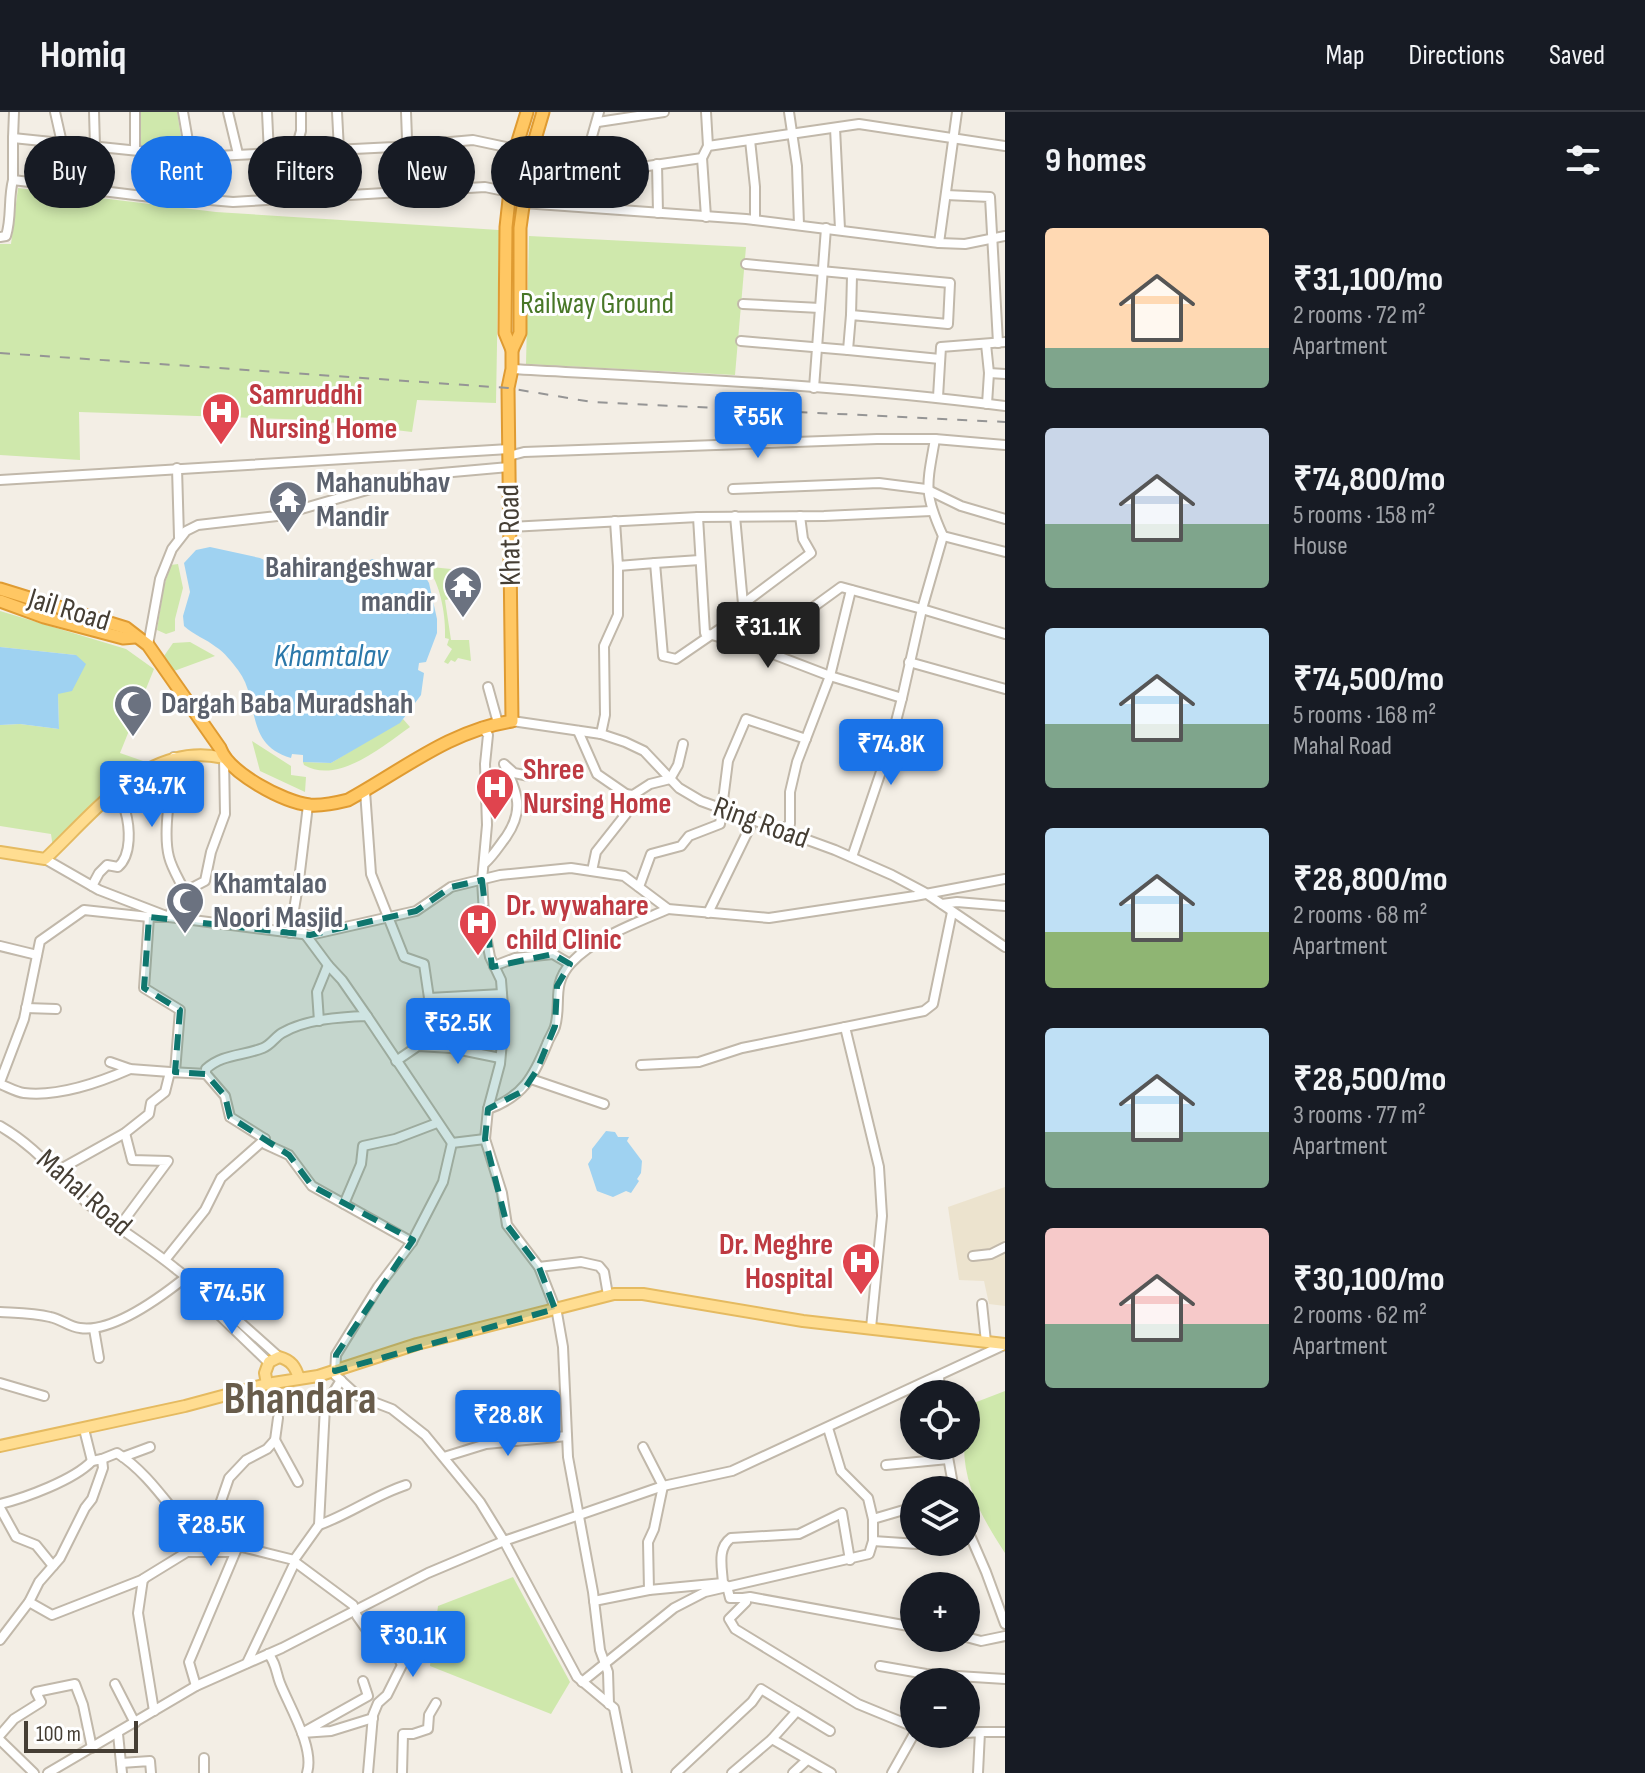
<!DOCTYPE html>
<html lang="en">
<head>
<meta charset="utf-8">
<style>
	:root { --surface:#171b24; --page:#20242c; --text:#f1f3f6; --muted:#9ea1a6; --line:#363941; --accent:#1a73e8 }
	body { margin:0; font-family:"Sofia Sans Condensed",sans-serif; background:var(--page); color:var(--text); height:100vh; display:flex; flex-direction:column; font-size:30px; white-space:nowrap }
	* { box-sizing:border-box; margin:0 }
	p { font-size:26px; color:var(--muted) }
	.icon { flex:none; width:44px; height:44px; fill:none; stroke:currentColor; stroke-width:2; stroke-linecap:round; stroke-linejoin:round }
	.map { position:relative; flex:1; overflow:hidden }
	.drawer { display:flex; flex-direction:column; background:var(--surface); width:640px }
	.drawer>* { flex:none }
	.hud { position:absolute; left:24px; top:24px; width:760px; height:72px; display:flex; gap:16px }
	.buttons { position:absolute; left:900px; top:1268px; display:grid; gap:16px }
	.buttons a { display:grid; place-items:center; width:80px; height:80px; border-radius:50%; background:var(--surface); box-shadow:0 4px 12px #0003; font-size:40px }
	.scale { position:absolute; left:24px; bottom:20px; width:114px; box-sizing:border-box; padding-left:8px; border:4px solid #453e34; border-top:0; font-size:22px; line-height:28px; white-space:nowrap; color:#453e34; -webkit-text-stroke:6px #fff; paint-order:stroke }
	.price { position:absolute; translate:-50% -68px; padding:0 18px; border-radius:8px; background:var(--accent); color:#fff; font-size:26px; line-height:52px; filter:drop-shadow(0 2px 4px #0008) }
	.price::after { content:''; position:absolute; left:50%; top:48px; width:24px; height:18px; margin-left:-12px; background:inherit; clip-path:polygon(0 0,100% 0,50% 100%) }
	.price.selected { background:#222; color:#fff }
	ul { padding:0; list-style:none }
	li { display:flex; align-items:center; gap:24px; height:200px; padding:0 40px }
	li span { display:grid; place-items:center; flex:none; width:224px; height:160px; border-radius:8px; color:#555 }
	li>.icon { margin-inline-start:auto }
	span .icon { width:96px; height:96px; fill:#fffc; stroke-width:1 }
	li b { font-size:34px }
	h2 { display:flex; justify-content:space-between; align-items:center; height:96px; padding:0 40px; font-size:34px }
	.tag { padding:0 28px; border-radius:36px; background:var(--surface); box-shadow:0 4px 12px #0003; font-size:28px; line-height:72px }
	.tag.selected { background:var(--accent); color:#fff }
	header { display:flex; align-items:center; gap:48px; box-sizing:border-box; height:112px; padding:0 40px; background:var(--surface); border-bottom:2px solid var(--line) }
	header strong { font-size:38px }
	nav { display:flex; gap:44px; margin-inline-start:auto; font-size:28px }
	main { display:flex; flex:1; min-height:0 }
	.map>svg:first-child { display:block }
	.education { fill:#ece3ce }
	.green { fill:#cfe8ac }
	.water { fill:#9fd2f1 }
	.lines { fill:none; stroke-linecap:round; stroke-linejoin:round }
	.minor-casing { stroke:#c1b8aa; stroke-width:12 }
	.major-casing { stroke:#e5ba60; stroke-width:14 }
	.highway-casing { stroke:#df9b32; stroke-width:15 }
	.minor { stroke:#fff; stroke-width:8 }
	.major { stroke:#ffdd91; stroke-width:10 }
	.highway { stroke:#ffc763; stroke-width:11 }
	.rail { stroke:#959595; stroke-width:2; stroke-dasharray:10 10; stroke-linecap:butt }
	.marked { fill:#0f766e; fill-opacity:0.2; stroke:#0f766e; stroke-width:6; stroke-dasharray:16 10; stroke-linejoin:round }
	.labels { text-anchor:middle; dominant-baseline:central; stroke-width:6; stroke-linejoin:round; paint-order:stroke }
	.park-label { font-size:30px; fill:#487727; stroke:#fff }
	.health-label { font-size:30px; font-weight:bold; fill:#be3a42; stroke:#fff; text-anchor:start }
	.worship-label { font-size:30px; font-weight:bold; fill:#5b616d; stroke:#fff; text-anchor:start }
	.street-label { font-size:30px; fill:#453e34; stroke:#fff }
	.water-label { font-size:32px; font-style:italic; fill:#2b78aa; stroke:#fff }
	.town-label { font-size:46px; font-weight:bold; fill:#685c4b; stroke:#fff }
</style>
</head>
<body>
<header>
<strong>Homiq</strong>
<nav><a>Map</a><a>Directions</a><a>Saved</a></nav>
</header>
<main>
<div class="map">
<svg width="1005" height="1661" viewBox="0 0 1005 1661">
	<rect width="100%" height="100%" fill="#f3eee5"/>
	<path class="education" d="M1005 1075V1194L989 1192 984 1169 959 1168 948 1095Z"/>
	<g class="green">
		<path d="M134 0H177L183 36 134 34Z"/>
		<path d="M18 76 216 100 499 118 496 291 417 288 412 320 311 308 79 300 80 348 0 343V132H11Z"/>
		<path d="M529 124 746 135 735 263 526 252Z"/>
		<path d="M178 452 183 476 175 507V519L166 522 157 518 164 474 171 453Z"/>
		<path d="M431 455 451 457 455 486 445 488 451 528H469L471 549 458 546 455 550 451 548 448 552 444 550 452 537 447 533 449 527 445 526C446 505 441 476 430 459Z"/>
		<path d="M0 499 126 537 154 557 120 641 143 649 53 736 51 722 0 714V613L20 612 59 617 58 582 76 543 0 535Z"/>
		<path d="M190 530 215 544 174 559 164 544 173 531Z"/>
		<path d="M403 607 410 615C383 634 338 673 304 653L303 650 331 651Z"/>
		<path d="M252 629 291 654V663L306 665 305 680 260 659Z"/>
		<path d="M1005 1279V1441C983 1407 964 1375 964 1334H966V1294Z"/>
		<path d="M513 1465 570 1570 551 1602 430 1554 438 1494Z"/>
	</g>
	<g class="water">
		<path d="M210 435 260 446 288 459 357 455 372 447 410 452 423 461 429 471 437 507V521L426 550 419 551 418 558 424 561 421 583 400 611 331 651 303 650V643L292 642 291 646C243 632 261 588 238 558 232 550 224 540 216 535 206 527 194 523 184 514L183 504 190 480 184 451 196 438Z"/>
		<path d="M0 535 76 543 86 552 72 579 58 582 59 617 20 612 0 613Z"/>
		<path d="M606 1019 615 1020 618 1025H629L627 1029 642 1049 641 1061 637 1067 639 1069 631 1081 626 1079 613 1085 597 1079 588 1052 592 1046V1037Z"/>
	</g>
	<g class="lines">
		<g class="minor-casing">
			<g id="minor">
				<path d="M55 0 62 31"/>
				<path d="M94 0 95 34"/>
				<path d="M135 0V38"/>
				<path d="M183 0 198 87 233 90 485 75 509 80"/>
				<path d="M228 0 238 42"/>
				<path d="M267 0 269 42"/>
				<path d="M337 0 339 38"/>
				<path d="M406 0 409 80"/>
				<path d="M706 0 708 34"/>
				<path d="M789 0 797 54 799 113"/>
				<path d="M598 10 664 0"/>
				<path d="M835 16 840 117"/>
				<path d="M13 26 14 0"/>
				<path d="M750 28 755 75V108"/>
				<path d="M295 40 301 19V0"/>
				<path d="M702 46 706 105"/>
				<path d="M657 52 658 101"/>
				<path d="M581 63 599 0"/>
				<path d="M13 68V26L197 45 394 35 473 28 515 37"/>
				<path d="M526 72 702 46 708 34 859 12 1005 34"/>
				<path d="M946 83 990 85 998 231"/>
				<path d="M523 91 746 107 939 131 965 132 1005 124"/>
				<path d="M0 125 6 124C12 105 8 87 13 68L159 86 198 87"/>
				<path d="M939 131 957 0"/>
				<path d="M746 152 950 171 948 212 851 203 848 238 940 247"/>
				<path d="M743 192 820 196"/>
				<path d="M851 203 852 164"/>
				<path d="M741 229 848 238"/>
				<path d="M986 232 989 261 987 292"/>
				<path d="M512 257C676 266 842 273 1005 294"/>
				<path d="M989 261 1005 262"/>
				<path d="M814 276 826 116"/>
				<path d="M938 285 941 235 1005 230"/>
				<path d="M935 327C927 373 923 380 943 424L922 497 1005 522"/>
				<path d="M509 344 524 340 877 327H935L1005 333"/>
				<path d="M177 356 179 425"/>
				<path d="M0 368 509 337"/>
				<path d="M733 377 879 371 926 377 961 394 1005 407"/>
				<path d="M735 404 743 492"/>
				<path d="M698 405 705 521 757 536"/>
				<path d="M615 409 618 454 655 451 663 544 676 547 730 510 743 492 811 441 803 427 800 404"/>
				<path d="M510 415 698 405 824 404 931 399"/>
				<path d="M943 424 1005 440"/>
				<path d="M655 451 700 448"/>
				<path d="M841 475 922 497 902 586 830 564 757 536Z"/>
				<path d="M148 533 160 467 172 437 186 419 198 413 277 404 419 363 509 355"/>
				<path d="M909 550 1005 577"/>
				<path d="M488 575 498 611"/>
				<path d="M512 609 601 622 625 630 644 639 679 676 701 689 835 738 892 763 924 780 1005 835"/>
				<path d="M482 615 488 623 485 652 487 713 482 768 485 819 490 845 501 868 504 908 500 952 488 997 485 1027 502 1081 507 1113 539 1155 557 1201 563 1235 568 1345 593 1480 600 1538 608 1560 609 1592"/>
				<path d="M578 619 597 662 626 682"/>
				<path d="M601 622 605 603 604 534 618 503V454"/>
				<path d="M174 645C172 673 162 719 169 745 172 757 180 769 185 780"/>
				<path d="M365 679 371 762 404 845 424 852 429 886"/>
				<path d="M781 718 790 712V680L797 650 830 564 851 478"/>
				<path d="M850 744 853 742 890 633 902 586"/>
				<path d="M45 747 99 778 169 805 178 783 205 769 211 740 225 702 224 646"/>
				<path d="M485 751C493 744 499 734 506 725 525 697 517 681 504 652L514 661 529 664"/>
				<path d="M592 759 596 740 626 702 623 694 625 682 633 683 650 672 670 667 678 653 683 632"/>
				<path d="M92 774 99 761 107 753 118 755C132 743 130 715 125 698 123 692 117 688 113 683"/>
				<path d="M639 775 651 742 681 734 689 724 720 712 728 649 746 607 806 627"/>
				<path d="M942 792 957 790 1005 794"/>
				<path d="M708 801 750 715 751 707"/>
				<path d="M149 805 144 876 180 898 175 960"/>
				<path d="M290 821 299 768 308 693"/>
				<path d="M305 822 328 853"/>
				<path d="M0 834 37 843"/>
				<path d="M494 854 515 846 553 842 570 852"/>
				<path d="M26 896 56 897"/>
				<path d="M319 909 317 880 328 853 342 868 367 904"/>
				<path d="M845 915 879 1055 882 1104 871 1216"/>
				<path d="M418 934 429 886 502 882"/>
				<path d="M396 949 418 934 451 936 500 946"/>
				<path d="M110 950 130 957 170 960"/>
				<path d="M641 953 699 950 742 936 924 899 933 892 952 800"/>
				<path d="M206 962V957C222 942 243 944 263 936 271 933 275 925 282 921 306 907 340 905 367 904L452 1031"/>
				<path d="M531 967 604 992"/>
				<path d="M0 970 24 907 40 829 84 798 149 805H169L310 823 416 799 451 775 500 763 571 756 624 764 668 797 769 806 915 784 1005 767"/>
				<path d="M0 972C8 975 16 980 24 981 59 985 98 971 130 957"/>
				<path d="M488 997C523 985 534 964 547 932 549 926 553 921 555 915 562 891 551 873 571 851 596 825 636 811 668 797"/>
				<path d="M0 1014C38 1036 56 1063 87 1091 115 1115 148 1134 176 1157 212 1185 245 1214 279 1245"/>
				<path d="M265 1027V1032L289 1043 312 1074 412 1130"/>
				<path d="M485 1027 452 1031 443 1070 412 1130 378 1175 336 1243 335 1263 358 1284 392 1297 425 1323 480 1390 504 1429 663 1374 732 1359 1004 1233"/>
				<path d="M57 1059 125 1021 149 1002 151 991 165 980 170 960 206 962 225 984 230 1005 265 1027 221 1066 205 1098 165 1148"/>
				<path d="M344 1092 361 1052 363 1034 395 1027 437 1011"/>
				<path d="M119 1115 168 1049 132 1048 125 1021"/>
				<path d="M973 1144 991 1142 1005 1135"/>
				<path d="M539 1155 581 1150 599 1154 604 1160 608 1183"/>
				<path d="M203 1181 212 1196 269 1251"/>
				<path d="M982 1192 986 1230"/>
				<path d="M0 1200C17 1201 34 1201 50 1205 61 1207 69 1215 80 1216 113 1221 161 1185 186 1165"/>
				<path d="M94 1217 99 1246"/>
				<path d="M939 1264 940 1282"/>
				<path d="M0 1271 44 1284"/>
				<path d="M275 1328 298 1370"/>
				<path d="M946 1334 954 1378"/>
				<path d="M123 1345 150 1335"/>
				<path d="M444 1345 486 1332 567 1324"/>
				<path d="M102 1347 117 1341C149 1361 170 1397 196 1425"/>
				<path d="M886 1353 948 1347"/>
				<path d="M0 1392C25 1386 74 1368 92 1349"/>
				<path d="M0 1396 16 1425 36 1433 53 1454"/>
				<path d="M873 1407 914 1395"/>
				<path d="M319 1413C350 1402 375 1383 406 1373"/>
				<path d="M966 1414 986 1460 1005 1512"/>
				<path d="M873 1429 918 1432 927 1430"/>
				<path d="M187 1440H235"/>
				<path d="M295 1450 294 1448 319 1413 325 1294 341 1268"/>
				<path d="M723 1471C722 1455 717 1436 731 1426L799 1422 842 1401 850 1448"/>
				<path d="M649 1478 723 1471 727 1474 730 1486H743L746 1490 729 1507 735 1517 858 1592 914 1615"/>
				<path d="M743 1486 750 1485 914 1515"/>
				<path d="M594 1489 649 1478 648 1430 654 1417 663 1374 643 1335"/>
				<path d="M29 1490 52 1503 144 1467"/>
				<path d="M966 1525 981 1529 1005 1524"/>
				<path d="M0 1528 29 1490 39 1470 60 1446 85 1396 92 1387 103 1356 102 1347 92 1349 84 1317"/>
				<path d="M268 1542C276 1550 276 1561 280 1571 289 1594 315 1636 307 1661"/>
				<path d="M247 1551 295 1450 353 1493 357 1504 383 1541 397 1543 402 1553 387 1583 378 1591 373 1603 368 1661"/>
				<path d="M880 1554 926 1562 1005 1567"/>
				<path d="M363 1569 368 1584 302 1621 331 1619 373 1606"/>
				<path d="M582 1570 674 1496 705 1480 869 1442 873 1429V1407L868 1386 841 1359 828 1316"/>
				<path d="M115 1572 135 1611"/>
				<path d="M196 1574 189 1550 238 1434 294 1448"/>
				<path d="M154 1599 138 1501 143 1467 187 1440 192 1429 219 1395 229 1366 246 1348 267 1337 275 1328 278 1306"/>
				<path d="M797 1599 830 1619"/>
				<path d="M980 1620H1005"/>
				<path d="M966 1621 980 1620 978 1661"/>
				<path d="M118 1622 122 1661"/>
				<path d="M930 1622H953"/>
				<path d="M0 1623 14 1607 41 1590 36 1580 75 1572 83 1593 92 1636"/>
				<path d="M0 1628 34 1661"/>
				<path d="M204 1646V1661"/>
				<path d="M121 1651 150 1649 151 1661"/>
				<path d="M48 1661 196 1574 282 1536 428 1461 504 1429 577 1565 614 1596 627 1661"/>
				<path d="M402 1661 403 1622H413L428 1617 429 1603 436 1591"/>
				<path d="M676 1661 752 1590 761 1577 797 1599 772 1627"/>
				<path d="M732 1661 772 1627 831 1661"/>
				<path d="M793 1661 807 1648"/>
				<path d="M892 1661 914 1622"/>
			</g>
		</g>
		<g class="major-casing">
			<g id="major">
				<path d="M0 740 45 747C95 700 148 628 224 646"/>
				<path d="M299 1267C296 1255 291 1248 279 1245L269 1250 265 1261 267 1272 318 1264 417 1232 614 1182H643L803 1209 1005 1232"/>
				<path d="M0 1334 185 1294 267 1272"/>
			</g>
		</g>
		<g class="highway-casing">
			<g id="highway">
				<path d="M512 238 520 221V116L530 44 543 0"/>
				<path d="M0 477 126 516 148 533 220 636C229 661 283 690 310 693 323 694 336 691 348 688 401 659 451 618 512 609L508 276 512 257V238L505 221 506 115 514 42 527 0"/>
				<path d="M0 489 44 505 123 526 135 525"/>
			</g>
		</g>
		<use href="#minor" class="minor"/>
		<use href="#major" class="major"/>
		<use href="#highway" class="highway"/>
		<path class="rail" d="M0 241 508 276 592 290 1005 310"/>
	</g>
	<path class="marked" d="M482 768 492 855 553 842 570 852 557 874 555 914 537 958 523 979 488 997 485 1027 507 1113 539 1155 555 1197 335 1259 336 1243 413 1128 312 1074 289 1043 230 1005 225 984 206 962 175 960 180 898 144 876 149 805 310 823 416 799 451 775Z"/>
	<defs>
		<g id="hospital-pin" transform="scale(2)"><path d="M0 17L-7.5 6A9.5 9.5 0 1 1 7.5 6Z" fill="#e0444e" stroke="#fff"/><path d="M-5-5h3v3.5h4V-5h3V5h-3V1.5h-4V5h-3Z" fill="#fff"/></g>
		<g id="temple-pin" transform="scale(2)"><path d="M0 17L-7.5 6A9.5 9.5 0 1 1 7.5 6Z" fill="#6b7280" stroke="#fff"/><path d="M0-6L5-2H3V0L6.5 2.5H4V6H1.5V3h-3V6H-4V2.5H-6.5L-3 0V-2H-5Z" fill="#fff"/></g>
		<g id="mosque-pin" transform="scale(2)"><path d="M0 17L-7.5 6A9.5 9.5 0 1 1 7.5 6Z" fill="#6b7280" stroke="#fff"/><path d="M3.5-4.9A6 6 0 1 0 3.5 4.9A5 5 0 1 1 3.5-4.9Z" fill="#fff"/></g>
	</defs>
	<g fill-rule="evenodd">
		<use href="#hospital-pin" x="221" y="300"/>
		<use href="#temple-pin" x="288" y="388"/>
		<use href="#temple-pin" x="463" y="473"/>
		<use href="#mosque-pin" x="133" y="592"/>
		<use href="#hospital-pin" x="495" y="675"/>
		<use href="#mosque-pin" x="185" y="789"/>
		<use href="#hospital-pin" x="478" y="811"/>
		<use href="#hospital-pin" x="861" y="1150"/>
	</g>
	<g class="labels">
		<g class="park-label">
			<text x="597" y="192">Railway Ground</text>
		</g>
		<g class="health-label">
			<text x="249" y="283">Samruddhi<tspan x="249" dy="34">Nursing Home</tspan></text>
			<text x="523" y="658">Shree<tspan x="523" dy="34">Nursing Home</tspan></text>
			<text x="506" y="794">Dr. wywahare<tspan x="506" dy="34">child Clinic</tspan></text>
			<text x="833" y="1133" text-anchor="end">Dr. Meghre<tspan x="833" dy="34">Hospital</tspan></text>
		</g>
		<g class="worship-label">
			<text x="316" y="371">Mahanubhav<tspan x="316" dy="34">Mandir</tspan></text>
			<text x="435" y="456" text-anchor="end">Bahirangeshwar<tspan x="435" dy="34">mandir</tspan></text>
			<text x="161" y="592">Dargah Baba Muradshah</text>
			<text x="213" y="772">Khamtalao<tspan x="213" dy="34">Noori Masjid</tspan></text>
		</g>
		<g class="street-label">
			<text transform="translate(510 423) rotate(-91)">Khat Road</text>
			<text transform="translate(69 498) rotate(17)">Jail Road</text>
			<text transform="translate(761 711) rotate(20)">Ring Road</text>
			<text transform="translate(84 1081) rotate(41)">Mahal Road</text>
		</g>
		<g class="water-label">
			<text x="331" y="544">Khamtalav</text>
		</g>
		<g class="town-label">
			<text x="300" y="1287">Bhandara</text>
		</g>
	</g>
</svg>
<div class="buttons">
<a><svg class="icon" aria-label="locate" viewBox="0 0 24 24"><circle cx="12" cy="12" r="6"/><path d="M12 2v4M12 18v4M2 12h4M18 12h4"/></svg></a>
<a><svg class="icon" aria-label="layers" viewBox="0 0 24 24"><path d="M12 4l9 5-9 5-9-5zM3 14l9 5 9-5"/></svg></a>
<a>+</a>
<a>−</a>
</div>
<div class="scale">100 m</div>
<b class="price" style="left:758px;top:348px">₹55K</b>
<b class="price selected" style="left:768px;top:558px">₹31.1K</b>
<b class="price" style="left:891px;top:675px">₹74.8K</b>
<b class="price" style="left:152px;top:717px">₹34.7K</b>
<b class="price" style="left:458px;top:954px">₹52.5K</b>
<b class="price" style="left:232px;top:1224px">₹74.5K</b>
<b class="price" style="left:508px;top:1346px">₹28.8K</b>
<b class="price" style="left:211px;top:1456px">₹28.5K</b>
<b class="price" style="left:413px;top:1567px">₹30.1K</b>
<div class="hud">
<a class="tag">Buy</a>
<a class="tag selected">Rent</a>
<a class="tag">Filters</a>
<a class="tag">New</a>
<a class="tag">Apartment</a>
</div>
</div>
<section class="drawer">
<h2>9 homes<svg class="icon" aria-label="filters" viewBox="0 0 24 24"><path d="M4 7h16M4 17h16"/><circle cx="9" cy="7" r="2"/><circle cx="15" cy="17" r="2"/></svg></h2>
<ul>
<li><span style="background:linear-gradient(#ffd9b3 75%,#7fa58c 0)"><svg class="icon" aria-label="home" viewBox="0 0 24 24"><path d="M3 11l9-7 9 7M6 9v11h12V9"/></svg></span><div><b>₹31,100/mo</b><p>2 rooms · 72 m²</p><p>Apartment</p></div></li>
<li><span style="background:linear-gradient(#c9d6e8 60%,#7fa58c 0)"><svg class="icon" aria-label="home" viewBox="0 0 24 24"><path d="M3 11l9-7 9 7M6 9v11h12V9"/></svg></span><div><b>₹74,800/mo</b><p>5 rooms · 158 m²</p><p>House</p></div></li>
<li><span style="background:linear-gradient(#bfe0f5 60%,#7fa58c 0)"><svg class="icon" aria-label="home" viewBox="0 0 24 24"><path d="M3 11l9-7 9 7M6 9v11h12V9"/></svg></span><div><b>₹74,500/mo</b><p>5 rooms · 168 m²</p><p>Mahal Road</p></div></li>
<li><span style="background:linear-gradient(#bfe0f5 65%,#8fb573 0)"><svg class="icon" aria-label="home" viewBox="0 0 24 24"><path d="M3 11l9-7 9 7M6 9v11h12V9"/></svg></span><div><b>₹28,800/mo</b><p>2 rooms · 68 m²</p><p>Apartment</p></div></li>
<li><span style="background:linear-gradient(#bfe0f5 65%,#7fa58c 0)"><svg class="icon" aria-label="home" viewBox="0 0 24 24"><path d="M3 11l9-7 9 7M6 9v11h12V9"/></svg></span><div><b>₹28,500/mo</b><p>3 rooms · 77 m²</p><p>Apartment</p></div></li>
<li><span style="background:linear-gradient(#f6c9c9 60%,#7fa58c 0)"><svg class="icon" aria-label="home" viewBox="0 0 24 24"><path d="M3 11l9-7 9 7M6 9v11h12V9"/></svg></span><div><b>₹30,100/mo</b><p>2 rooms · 62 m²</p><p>Apartment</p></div></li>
</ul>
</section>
</main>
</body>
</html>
